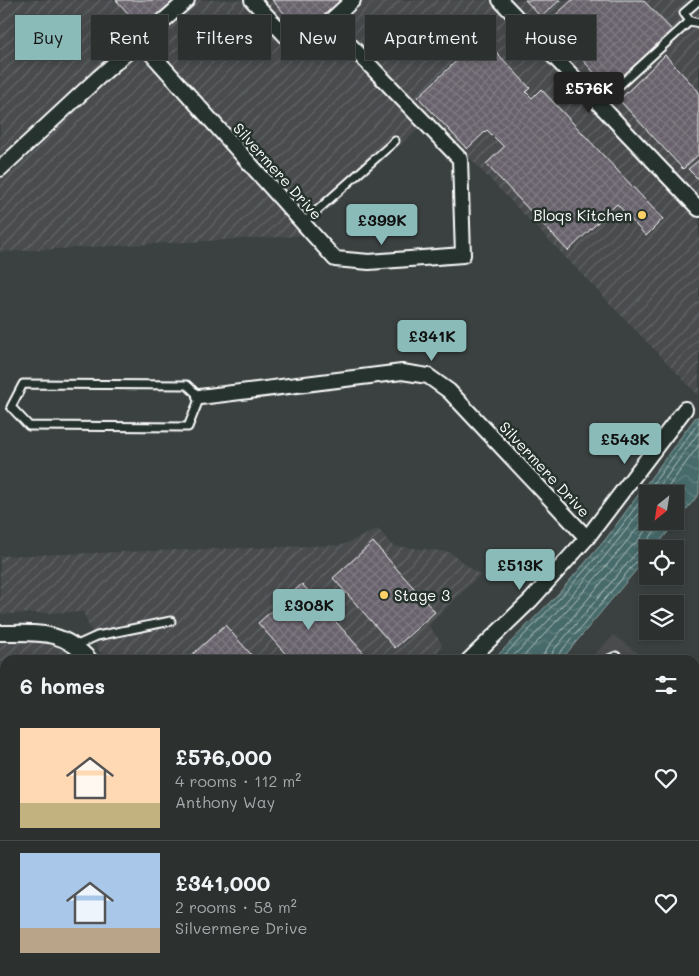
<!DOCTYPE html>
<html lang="en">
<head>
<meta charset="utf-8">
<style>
	:root { --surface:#2c3130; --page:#343938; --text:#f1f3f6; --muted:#a6a9ab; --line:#484c4c; --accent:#8bbbb9 }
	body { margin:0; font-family:Mali,sans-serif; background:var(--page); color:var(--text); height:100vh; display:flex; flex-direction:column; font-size:19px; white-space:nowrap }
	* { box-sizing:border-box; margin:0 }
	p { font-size:16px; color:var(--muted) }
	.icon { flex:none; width:28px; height:28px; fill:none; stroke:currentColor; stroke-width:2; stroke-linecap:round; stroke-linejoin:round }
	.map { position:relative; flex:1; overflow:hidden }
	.sheet { position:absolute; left:0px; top:655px; width:700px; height:321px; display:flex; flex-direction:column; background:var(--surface); border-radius:15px 15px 0 0; box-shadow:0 2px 8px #0003,0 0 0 1px var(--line) }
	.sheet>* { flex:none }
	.hud { position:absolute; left:15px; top:15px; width:670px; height:45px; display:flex; gap:10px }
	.needle { width:32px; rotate:210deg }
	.buttons { position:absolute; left:639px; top:485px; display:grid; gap:10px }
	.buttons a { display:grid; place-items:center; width:45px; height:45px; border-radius:0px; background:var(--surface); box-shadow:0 2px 8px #0003,0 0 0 1px var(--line); font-size:25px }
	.price { position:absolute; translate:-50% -42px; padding:0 11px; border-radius:5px; background:var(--accent); color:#111; font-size:16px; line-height:32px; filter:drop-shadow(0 1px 2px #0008) }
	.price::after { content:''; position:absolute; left:50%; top:30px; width:15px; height:11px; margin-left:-8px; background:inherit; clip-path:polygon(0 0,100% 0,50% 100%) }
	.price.current { background:#222; color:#fff }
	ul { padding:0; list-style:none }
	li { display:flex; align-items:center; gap:15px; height:125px; padding:0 20px }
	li+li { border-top:1px solid var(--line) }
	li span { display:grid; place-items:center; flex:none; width:140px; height:100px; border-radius:0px; color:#555 }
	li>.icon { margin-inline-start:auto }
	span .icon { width:60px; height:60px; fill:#fffc; stroke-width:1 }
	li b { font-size:21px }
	h2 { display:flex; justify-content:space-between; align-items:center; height:60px; padding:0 20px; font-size:21px }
	.tag { padding:0 18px; border-radius:0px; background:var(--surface); box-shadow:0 2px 8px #0003,0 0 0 1px var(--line); font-size:18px; line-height:45px }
	.tag.current { background:var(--accent); color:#111 }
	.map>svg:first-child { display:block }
	.built { fill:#484b4d }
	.industrial { fill:url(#industrial-furrows) }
	.water { fill:url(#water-waves); stroke:#91a6a6; fill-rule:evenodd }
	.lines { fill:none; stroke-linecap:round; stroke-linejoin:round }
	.shore { stroke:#b5c4c3; stroke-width:1 }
	.building { fill:url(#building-cross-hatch); stroke:#fff }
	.lane-casing { stroke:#fff; stroke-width:11 }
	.street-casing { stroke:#fff; stroke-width:18 }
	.path { stroke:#fff; stroke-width:3; stroke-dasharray:5 4; stroke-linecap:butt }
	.lane { stroke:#26332d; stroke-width:7 }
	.street { stroke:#26332d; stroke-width:14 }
	.poi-dot { fill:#ffd166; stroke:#26332d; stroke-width:2 }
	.labels { text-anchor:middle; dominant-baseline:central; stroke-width:5; stroke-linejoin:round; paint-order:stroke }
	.street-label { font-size:15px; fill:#fff; stroke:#26332d }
	.poi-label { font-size:15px; fill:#fff; stroke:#26332d; text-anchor:end }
</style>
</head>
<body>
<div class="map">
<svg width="699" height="976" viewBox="0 0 699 976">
	<defs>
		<pattern id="industrial-furrows" width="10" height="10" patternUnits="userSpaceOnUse" patternTransform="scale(1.25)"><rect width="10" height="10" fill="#484b4d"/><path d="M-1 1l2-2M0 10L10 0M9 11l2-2" fill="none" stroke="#636668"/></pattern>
		<pattern id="water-waves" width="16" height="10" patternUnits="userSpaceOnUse" patternTransform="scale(1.25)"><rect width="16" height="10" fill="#476b6a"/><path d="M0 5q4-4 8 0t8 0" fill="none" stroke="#638180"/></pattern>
		<pattern id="building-cross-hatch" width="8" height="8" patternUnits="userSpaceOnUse" patternTransform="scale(1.25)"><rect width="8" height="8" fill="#68626c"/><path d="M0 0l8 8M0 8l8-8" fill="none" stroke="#7f7a82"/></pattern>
	</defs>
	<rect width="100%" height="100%" fill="#3a4140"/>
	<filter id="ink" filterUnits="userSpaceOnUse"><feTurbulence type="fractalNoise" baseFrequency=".02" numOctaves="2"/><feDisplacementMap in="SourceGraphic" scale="10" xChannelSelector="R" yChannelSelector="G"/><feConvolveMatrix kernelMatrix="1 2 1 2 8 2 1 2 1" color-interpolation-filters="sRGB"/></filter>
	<g filter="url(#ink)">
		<g class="built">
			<path d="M614 635 647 660H588Z"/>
			<path d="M695 695 699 698V976H229L235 971H695Z"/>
		</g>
		<g class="industrial">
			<path d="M0 0H699V396L431 118 298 236 0 252Z"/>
			<path d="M378 529 393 546 450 552 480 575 429 625 442 644 433 660H107L99 651 83 612 0 614V556L342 545Z"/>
			<path d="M0 639H38L53 644 66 652 74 660H5V971H132L126 976H0Z"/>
		</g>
		<g class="water">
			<path d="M699 416V494L654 549H648L647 557 561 660H493L558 594 605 540 695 418ZM648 494H675V521H648Z"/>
			<path d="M141 971H206L200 976H135Z"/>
		</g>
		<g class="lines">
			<g class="shore">
				<path d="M654 494 699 432"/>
				<path d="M663 494 699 445"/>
				<path d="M500 660 561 597 609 543 699 422"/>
				<path d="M509 660C560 612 605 558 648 502"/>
				<path d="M520 660C565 613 608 566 648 515"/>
				<path d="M543 660 544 654 548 647 631 547 637 542 652 521"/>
				<path d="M551 660 553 651 637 552C647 544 654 531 662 521"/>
				<path d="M557 660 558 655 641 556 648 554"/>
			</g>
		</g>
		<g class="building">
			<path d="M116 0H180L145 32Z"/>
			<path d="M272 0H347L307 38Z"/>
			<path d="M525 0H560L541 17Z"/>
			<path d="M572 0H643L674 32 611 91 548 22Z"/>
			<path d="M482 37 530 88 526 92 532 98 541 89 663 219 646 236 617 204 568 251 486 164 504 147 487 130 467 149 418 97Z"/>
			<path d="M665 55 699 92V154L683 169 619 100Z"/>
			<path d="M699 160V180L688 169Z"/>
			<path d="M373 542 435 612 395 648 333 578Z"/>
			<path d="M302 584 370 660H291L258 623Z"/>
			<path d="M225 625 256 660H186Z"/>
			<path d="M699 745V888L695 893V750Z"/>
			<path d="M264 971H383L377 976H259Z"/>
		</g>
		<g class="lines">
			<g class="lane-casing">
				<g id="lane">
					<path d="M690 21 684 13 699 0"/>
					<path d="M599 104 690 21 699 23"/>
					<path d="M303 223 395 141"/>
					<path d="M23 384 187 385 200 397 188 427 29 426 11 407Z"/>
					<path d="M75 646 97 636 171 621"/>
					<path d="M607 660 616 656 621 660"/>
					<path d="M695 717 699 720"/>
					<path d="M2 976 5 738"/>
					<path d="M114 976 119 971"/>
					<path d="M247 976 253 971"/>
				</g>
			</g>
			<g class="street-casing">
				<g id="street">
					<path d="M252 0 299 50 353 0"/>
					<path d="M500 0 699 209"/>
					<path d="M141 42 335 259 369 262 463 255 460 159 329 23"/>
					<path d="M0 169 99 77 187 0"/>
					<path d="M200 397 402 372 428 376 449 391 587 538"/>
					<path d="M0 633C38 633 62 629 90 660"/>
					<path d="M469 660 531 600 587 538 685 409"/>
					<path d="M695 916 699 911"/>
					<path d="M658 976 659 971"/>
				</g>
			</g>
			<path class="path" d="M131 976 136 971"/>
			<use href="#lane" class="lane"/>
			<use href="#street" class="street"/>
		</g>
	</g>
	<g class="poi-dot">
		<circle cx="642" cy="215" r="5"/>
		<circle cx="384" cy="595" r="5"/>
	</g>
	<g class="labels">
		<g class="street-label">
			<text transform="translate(278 171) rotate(48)">Silvermere Drive</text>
			<text transform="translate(545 469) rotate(47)">Silvermere Drive</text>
		</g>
		<g class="poi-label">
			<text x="632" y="215">Bloqs Kitchen</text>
			<text x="394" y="595" text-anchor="start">Stage 3</text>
		</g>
	</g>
</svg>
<div class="buttons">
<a><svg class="needle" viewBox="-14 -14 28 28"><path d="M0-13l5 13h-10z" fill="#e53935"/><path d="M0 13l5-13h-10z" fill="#a6a9ab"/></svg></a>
<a><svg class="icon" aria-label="locate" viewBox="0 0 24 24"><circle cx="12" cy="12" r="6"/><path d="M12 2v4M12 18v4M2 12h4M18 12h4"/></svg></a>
<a><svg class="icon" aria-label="layers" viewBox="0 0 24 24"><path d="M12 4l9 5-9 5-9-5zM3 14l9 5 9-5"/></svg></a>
</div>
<b class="price current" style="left:589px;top:114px">£576K</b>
<b class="price" style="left:382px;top:246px">£399K</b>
<b class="price" style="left:432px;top:362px">£341K</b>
<b class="price" style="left:625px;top:465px">£543K</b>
<b class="price" style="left:520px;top:591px">£513K</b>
<b class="price" style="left:309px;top:631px">£308K</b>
<div class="hud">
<a class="tag current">Buy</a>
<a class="tag">Rent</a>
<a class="tag">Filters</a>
<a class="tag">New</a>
<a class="tag">Apartment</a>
<a class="tag">House</a>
</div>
<section class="sheet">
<h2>6 homes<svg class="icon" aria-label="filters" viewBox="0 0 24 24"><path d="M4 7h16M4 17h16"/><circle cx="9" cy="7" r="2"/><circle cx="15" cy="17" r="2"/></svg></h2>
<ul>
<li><span style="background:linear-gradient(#ffd9b3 75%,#c2b280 0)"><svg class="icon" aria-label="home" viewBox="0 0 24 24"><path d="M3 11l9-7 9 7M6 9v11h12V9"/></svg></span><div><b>£576,000</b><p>4 rooms · 112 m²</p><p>Anthony Way</p></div><svg class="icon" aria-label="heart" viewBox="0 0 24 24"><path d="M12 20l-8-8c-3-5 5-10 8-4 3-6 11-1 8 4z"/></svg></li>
<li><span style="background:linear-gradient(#a9c7e8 75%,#b9a48a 0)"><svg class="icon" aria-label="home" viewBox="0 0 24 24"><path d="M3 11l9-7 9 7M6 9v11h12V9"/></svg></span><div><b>£341,000</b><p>2 rooms · 58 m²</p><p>Silvermere Drive</p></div><svg class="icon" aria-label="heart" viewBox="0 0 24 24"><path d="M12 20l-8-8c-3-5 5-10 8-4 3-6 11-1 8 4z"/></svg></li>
</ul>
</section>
</div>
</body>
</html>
